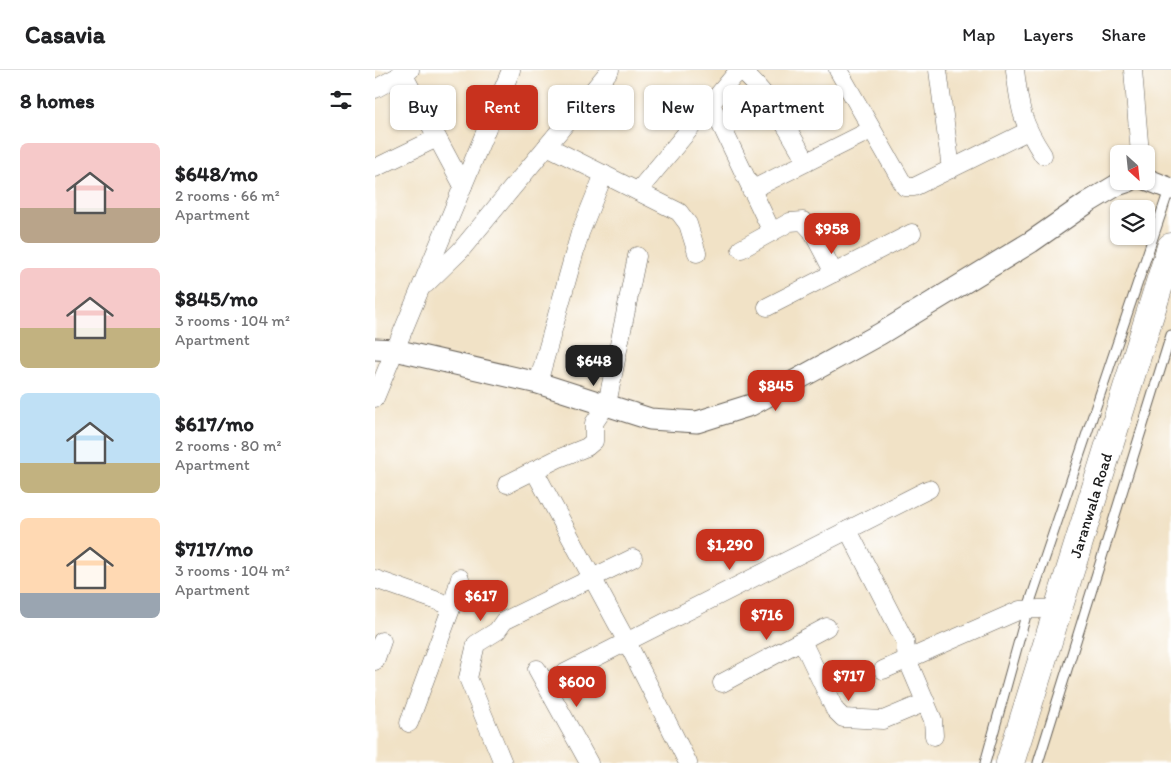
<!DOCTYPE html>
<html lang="en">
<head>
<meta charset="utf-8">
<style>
	:root { --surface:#fff; --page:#f6f6f6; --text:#202124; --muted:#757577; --line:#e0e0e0; --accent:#c8321e }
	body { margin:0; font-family:Itim,sans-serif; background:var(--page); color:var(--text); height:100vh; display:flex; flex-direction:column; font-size:19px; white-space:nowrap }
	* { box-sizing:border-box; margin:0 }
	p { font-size:16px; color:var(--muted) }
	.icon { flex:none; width:28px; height:28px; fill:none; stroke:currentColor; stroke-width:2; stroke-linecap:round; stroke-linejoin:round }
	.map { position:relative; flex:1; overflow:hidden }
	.details { display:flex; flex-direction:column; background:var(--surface); width:375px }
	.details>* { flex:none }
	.banner { position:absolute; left:15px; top:15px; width:475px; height:45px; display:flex; gap:10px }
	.needle { width:32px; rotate:153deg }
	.controls { position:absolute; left:735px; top:75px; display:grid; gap:10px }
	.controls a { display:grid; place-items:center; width:45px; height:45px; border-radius:8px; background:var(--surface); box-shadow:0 1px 4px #0004; font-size:25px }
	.price { position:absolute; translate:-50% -42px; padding:0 11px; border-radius:10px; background:var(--accent); color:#fff; font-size:16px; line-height:32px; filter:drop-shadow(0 1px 2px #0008) }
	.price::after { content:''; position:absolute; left:50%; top:30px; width:15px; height:11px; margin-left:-8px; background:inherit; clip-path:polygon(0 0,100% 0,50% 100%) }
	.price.current { background:#222; color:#fff }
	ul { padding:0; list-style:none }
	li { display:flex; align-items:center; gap:15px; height:125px; padding:0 20px }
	li span { display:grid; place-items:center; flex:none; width:140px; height:100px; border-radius:8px; color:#555 }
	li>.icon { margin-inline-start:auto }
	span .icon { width:60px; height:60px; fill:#fffc; stroke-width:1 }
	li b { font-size:21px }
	h2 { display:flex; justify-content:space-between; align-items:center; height:60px; padding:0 20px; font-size:21px }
	.tag { padding:0 18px; border-radius:8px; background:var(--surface); box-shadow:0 1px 4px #0004; font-size:18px; line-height:45px }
	.tag.current { background:var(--accent); color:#fff }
	header { display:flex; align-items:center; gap:30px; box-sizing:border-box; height:70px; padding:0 25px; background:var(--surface); border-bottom:1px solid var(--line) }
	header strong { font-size:24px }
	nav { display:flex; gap:28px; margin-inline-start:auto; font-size:18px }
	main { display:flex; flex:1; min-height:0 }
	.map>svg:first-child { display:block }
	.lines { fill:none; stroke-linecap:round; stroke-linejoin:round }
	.service-casing { stroke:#676158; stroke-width:11 }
	.minor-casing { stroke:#676158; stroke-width:19 }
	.tertiary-casing { stroke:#676158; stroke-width:23 }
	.primary-casing { stroke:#676158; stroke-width:29 }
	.service { stroke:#fff; stroke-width:9 }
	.minor { stroke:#fff; stroke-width:18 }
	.tertiary { stroke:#fff; stroke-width:21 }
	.primary { stroke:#fff; stroke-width:28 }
	.labels { text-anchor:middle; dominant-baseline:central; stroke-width:4; stroke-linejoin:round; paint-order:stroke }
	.street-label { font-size:16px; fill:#1c1c1c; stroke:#fff }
</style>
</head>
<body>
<header>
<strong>Casavia</strong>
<nav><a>Map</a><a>Layers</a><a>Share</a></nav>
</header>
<main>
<section class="details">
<h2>8 homes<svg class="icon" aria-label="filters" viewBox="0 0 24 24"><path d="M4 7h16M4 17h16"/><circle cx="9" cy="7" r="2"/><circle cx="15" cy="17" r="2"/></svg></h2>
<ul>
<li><span style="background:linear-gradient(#f6c9c9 65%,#b9a48a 0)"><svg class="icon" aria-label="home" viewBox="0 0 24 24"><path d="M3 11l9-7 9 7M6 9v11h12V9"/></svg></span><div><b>$648/mo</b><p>2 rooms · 66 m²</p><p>Apartment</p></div></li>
<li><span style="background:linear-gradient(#f6c9c9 60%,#c2b280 0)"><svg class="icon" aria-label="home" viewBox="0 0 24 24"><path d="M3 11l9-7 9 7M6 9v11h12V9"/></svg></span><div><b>$845/mo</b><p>3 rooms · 104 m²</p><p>Apartment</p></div></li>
<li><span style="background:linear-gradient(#bfe0f5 70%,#c2b280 0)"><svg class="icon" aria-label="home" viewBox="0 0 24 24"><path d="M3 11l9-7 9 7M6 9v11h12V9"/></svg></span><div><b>$617/mo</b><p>2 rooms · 80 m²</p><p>Apartment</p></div></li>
<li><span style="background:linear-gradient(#ffd9b3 75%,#9aa5b1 0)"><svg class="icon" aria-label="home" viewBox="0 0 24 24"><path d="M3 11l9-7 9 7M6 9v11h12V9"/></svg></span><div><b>$717/mo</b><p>3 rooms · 104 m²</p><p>Apartment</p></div></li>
</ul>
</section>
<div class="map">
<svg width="796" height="693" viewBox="0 0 796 693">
	<rect width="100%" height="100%" fill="#fff"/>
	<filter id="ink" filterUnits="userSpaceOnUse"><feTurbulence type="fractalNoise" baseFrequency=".02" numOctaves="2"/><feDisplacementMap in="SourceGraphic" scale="10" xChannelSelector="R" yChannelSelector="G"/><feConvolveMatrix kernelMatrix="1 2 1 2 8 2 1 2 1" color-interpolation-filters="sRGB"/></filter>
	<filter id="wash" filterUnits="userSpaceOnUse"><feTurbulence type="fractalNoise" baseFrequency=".0096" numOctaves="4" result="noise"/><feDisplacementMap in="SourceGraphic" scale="20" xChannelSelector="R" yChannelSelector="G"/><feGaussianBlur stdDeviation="1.12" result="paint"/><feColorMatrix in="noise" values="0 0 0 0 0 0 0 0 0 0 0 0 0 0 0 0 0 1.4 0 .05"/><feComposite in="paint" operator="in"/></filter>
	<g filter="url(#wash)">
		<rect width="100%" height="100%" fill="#f1e2c6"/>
	</g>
	<g filter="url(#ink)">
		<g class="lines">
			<g class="service-casing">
				<g id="service">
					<path d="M610 693 653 538 795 117"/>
					<path d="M663 693 796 265"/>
				</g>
			</g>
			<g class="minor-casing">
				<g id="minor">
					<path d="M26 0 88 116"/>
					<path d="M365 0C395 24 412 59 432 92"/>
					<path d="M463 0 530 117H539L653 61"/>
					<path d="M563 0 576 99"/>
					<path d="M640 0C645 39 646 51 668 85"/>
					<path d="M758 0 765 84"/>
					<path d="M0 19 35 0"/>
					<path d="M336 34 397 162"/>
					<path d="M172 76 304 142 313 154 322 183"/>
					<path d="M0 98 62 68"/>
					<path d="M376 120 496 60"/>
					<path d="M263 121 364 0"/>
					<path d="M366 179 415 152 428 151 437 161 459 203"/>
					<path d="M51 214 85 181 235 0"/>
					<path d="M392 237 537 163"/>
					<path d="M163 313 205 163 229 104"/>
					<path d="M0 328 136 0"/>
					<path d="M159 400 252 572 313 693"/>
					<path d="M132 414 182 389 212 377 219 371V353L232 334 262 186"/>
					<path d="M473 460 530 571 532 589 558 650 559 666"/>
					<path d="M0 509 77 536"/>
					<path d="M427 571 460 640 468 648 508 650 551 632"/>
					<path d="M0 591 7 571"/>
					<path d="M162 599 214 693"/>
					<path d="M508 600 645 540 683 538"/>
					<path d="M170 613 554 419"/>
					<path d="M347 613 452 557"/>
					<path d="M34 653 77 536 85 508"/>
					<path d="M128 693 93 608 101 574 122 561 129 551 258 488"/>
				</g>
			</g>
			<g class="tertiary-casing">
				<g id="tertiary">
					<path d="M771 109 796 119"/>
					<path d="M0 279 20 280 163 313 275 349 322 352 376 335 505 264 656 172 712 133 742 115 754 111"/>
				</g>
			</g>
			<g class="primary-casing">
				<g id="primary">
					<path id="s1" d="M635 693 796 177"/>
				</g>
			</g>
			<use href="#service" class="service"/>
			<use href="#minor" class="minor"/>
			<use href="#tertiary" class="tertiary"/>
			<use href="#primary" class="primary"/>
		</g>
	</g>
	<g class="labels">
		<g class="street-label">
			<text stroke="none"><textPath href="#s1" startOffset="270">Jaranwala Road</textPath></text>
		</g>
	</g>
</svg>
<div class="controls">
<a><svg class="needle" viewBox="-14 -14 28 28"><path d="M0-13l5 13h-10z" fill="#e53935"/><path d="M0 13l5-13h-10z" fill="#757577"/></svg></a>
<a><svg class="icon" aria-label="layers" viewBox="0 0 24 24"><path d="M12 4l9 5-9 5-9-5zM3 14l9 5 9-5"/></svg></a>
</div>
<b class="price" style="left:457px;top:185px">$958</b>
<b class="price current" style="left:219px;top:317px">$648</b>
<b class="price" style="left:401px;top:342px">$845</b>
<b class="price" style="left:355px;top:501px">$1,290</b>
<b class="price" style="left:106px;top:552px">$617</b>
<b class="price" style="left:392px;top:571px">$716</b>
<b class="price" style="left:474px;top:632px">$717</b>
<b class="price" style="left:202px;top:638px">$600</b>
<div class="banner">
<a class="tag">Buy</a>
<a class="tag current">Rent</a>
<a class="tag">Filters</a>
<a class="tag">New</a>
<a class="tag">Apartment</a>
</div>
</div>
</main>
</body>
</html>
